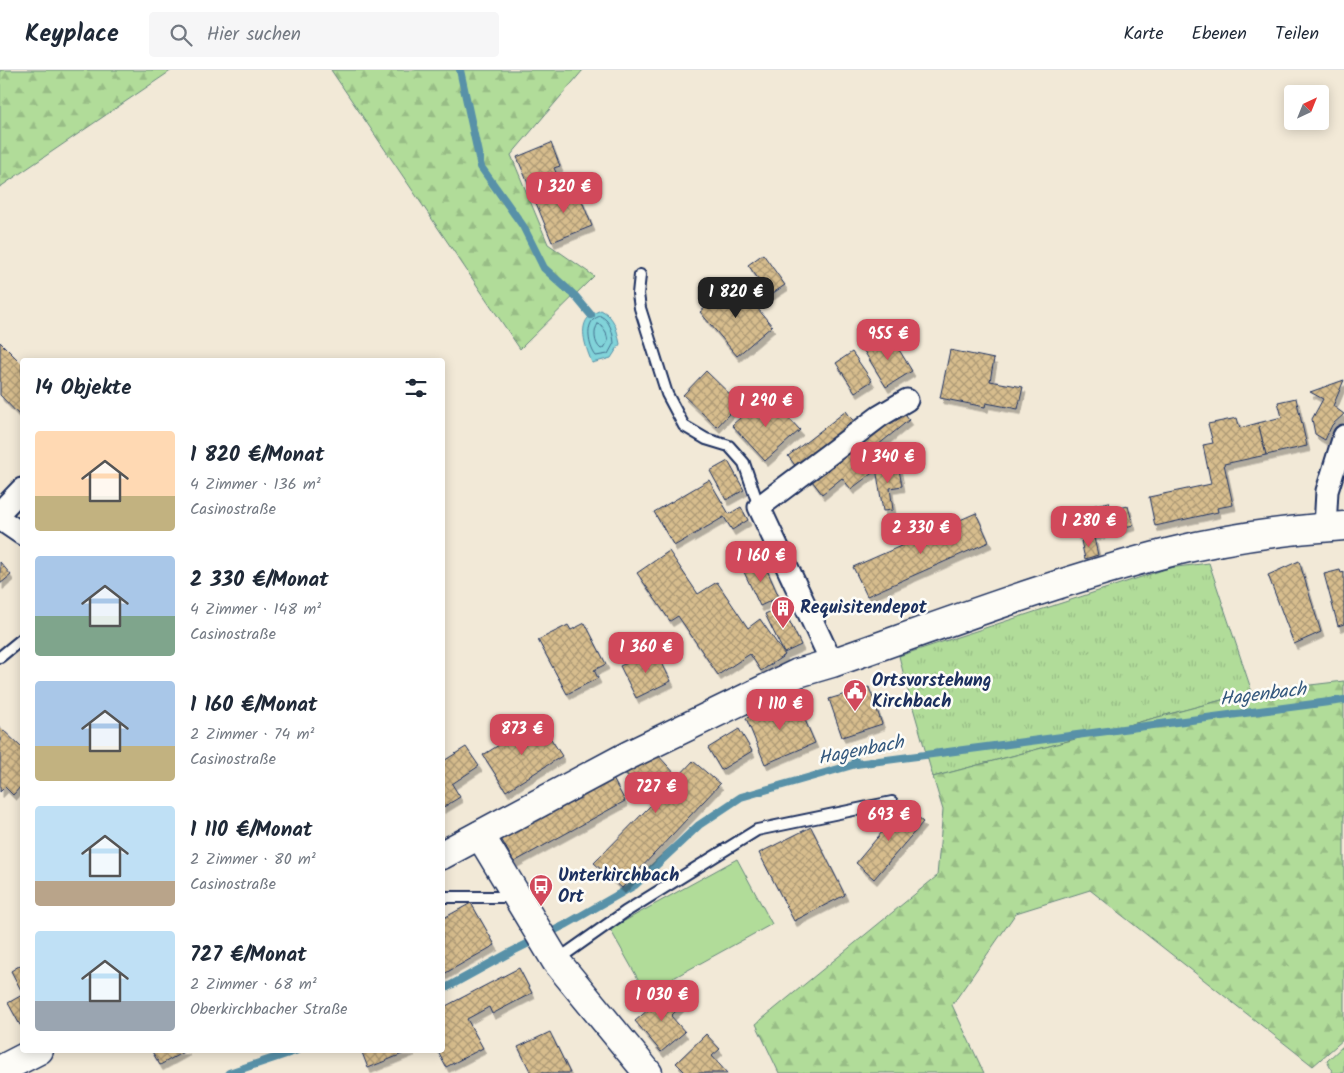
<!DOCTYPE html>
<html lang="de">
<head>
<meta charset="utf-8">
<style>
	:root { --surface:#fff; --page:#f6f6f7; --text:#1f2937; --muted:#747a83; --line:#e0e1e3; --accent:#d1495b }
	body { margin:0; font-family:Kalam,sans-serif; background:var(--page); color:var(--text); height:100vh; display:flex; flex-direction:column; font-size:19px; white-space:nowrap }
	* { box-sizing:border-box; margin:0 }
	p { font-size:16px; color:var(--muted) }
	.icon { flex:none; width:28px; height:28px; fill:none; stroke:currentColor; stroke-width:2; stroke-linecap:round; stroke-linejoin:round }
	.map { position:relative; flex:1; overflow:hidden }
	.details { position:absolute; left:20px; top:288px; width:425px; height:695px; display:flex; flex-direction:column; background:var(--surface); border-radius:5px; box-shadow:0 2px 12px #0003 }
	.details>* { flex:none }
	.needle { width:32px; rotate:43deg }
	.buttons { position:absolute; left:1284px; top:15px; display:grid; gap:10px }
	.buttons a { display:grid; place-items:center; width:45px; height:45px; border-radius:5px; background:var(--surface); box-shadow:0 2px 12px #0003; font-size:25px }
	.price { position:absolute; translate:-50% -42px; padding:0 11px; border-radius:10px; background:var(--accent); color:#fff; font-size:16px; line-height:32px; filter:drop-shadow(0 1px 2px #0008) }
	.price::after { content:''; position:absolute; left:50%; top:30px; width:15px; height:11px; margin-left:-8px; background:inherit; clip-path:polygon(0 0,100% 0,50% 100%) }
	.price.current { background:#222; color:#fff }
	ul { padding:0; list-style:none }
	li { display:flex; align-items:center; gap:15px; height:125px; padding:0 15px }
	li span { display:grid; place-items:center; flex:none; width:140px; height:100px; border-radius:5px; color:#555 }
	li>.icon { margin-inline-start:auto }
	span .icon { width:60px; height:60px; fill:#fffc; stroke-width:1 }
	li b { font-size:21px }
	h2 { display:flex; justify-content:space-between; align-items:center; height:60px; padding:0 15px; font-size:21px }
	header { display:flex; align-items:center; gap:30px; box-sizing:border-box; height:70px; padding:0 25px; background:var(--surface); border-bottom:1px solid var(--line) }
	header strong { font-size:24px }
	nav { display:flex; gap:28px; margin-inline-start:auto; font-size:18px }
	.search { width:350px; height:45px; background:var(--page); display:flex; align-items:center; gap:12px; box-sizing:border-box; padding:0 18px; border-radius:5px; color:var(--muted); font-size:19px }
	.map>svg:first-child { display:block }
	.grass { fill:url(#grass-tufts); stroke:#66867c }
	.forest { fill:url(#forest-firs); stroke:#66867c }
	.pitch { fill:#b1dc99; stroke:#66867c }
	.water { fill:#81d3d9; stroke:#5891a8 }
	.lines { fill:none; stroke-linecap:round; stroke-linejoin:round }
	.shore { stroke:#44718f; stroke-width:1 }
	.stream { stroke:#5891a8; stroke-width:8 }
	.building { fill:url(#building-cross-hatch); stroke:#1b2f5e; filter:url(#shadow) }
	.lane-casing { stroke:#1b2f5e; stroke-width:14 }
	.street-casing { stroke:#1b2f5e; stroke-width:25 }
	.secondary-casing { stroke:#1b2f5e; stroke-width:31 }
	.lane { stroke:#fdfcf7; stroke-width:10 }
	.street { stroke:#fdfcf7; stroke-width:21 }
	.secondary { stroke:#fdfcf7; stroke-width:28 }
	.labels { text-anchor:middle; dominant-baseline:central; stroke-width:5; stroke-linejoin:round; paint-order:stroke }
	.poi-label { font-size:18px; font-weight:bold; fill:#1b2f5e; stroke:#fdfcf7; text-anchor:start }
	.water-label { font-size:19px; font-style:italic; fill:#34587d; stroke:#fdfcf7 }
</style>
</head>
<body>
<header>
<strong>Keyplace</strong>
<div class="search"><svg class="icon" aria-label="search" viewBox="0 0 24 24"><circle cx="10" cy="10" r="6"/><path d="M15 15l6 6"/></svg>Hier suchen</div>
<nav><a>Karte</a><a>Ebenen</a><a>Teilen</a></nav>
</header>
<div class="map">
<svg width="1344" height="1003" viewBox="0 0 1344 1003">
	<defs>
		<pattern id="grass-tufts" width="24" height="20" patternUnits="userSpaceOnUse" patternTransform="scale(1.25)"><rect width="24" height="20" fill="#b1dc99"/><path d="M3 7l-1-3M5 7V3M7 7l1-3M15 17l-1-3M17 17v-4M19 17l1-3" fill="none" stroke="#98bd86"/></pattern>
		<pattern id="forest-firs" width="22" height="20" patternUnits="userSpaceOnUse" patternTransform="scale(1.25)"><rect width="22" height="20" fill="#b1dc99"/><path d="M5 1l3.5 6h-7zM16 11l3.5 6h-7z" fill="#98bd86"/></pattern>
		<pattern id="building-cross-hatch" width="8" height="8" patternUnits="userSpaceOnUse" patternTransform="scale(1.25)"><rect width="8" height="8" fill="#d7bd8d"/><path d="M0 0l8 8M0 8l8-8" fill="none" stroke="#ae9a76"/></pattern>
		<filter id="shadow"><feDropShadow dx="3" dy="5.5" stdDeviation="0" flood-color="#0004"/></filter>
	</defs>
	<rect width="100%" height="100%" fill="#f2e9d7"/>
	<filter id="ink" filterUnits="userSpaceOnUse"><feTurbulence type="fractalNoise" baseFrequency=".02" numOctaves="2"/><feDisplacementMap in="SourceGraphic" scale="10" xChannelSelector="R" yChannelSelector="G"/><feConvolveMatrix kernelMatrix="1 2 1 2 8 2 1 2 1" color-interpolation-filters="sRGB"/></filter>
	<g filter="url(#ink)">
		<path class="grass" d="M1209 493 1252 622 933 707 905 610 899 586 1169 498Z"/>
		<g class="forest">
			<path d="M0 0H172L0 117Z"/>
			<path d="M331 0H583L511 85 548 174 594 206 520 279Z"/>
			<path d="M1344 611V969L1313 996 1090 820 1016 843 952 935 984 1003H779L756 954 937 806 943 740 933 707 1252 622Z"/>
		</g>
		<g class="pitch">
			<path d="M737 789 772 854 646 923 610 859Z"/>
			<path d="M1344 975V1003H1333L1327 991Z"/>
		</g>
		<path class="water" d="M601 240C615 247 617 260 620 274L611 288 592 293C587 280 577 257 590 246 593 243 597 242 601 240Z"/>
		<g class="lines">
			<g class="shore">
				<path d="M600 246C610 249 613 263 614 273L608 284 596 286C590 279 585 259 593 250 595 248 598 247 600 246Z"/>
				<path d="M598 254 601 255 606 262 608 271 604 278 601 279C594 274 593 260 598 254Z"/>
			</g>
			<g class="stream">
				<path d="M460 0 481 97 523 156 544 198 576 227 591 245"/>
				<path d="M853 684 856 694"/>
				<path d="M442 920 511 882 565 855 635 815 699 755 741 727 856 694 1344 630"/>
				<path d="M229 1003 298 980"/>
			</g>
		</g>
		<g class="building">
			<path d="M551 73 560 96 554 98 564 121 536 133 517 87Z"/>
			<path d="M576 116 592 156 552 172 536 133Z"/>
			<path d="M763 184 785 215 770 225 748 195Z"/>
			<path d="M736 212 772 256 737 286 700 242Z"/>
			<path d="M890 265 912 301 886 317 864 281Z"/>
			<path d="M0 272 22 294V348L0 325Z"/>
			<path d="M950 280 994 289 990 311 1023 317 1018 339 986 333 985 337 940 328Z"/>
			<path d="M852 282 872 311 855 322 836 293Z"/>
			<path d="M706 301 739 333 717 357 683 325Z"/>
			<path d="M1344 310 1333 336 1344 344 1332 355 1325 370 1315 364 1312 349 1323 329 1310 322Z"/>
			<path d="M767 324 800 360 765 391 732 355Z"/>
			<path d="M1296 328 1307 376 1266 385 1258 353 1282 347 1278 332Z"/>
			<path d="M900 338 909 350 878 375 888 389 876 398 857 371Z"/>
			<path d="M846 341 858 357 800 402 788 386Z"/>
			<path d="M1237 348 1240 358 1258 353 1266 385 1224 394 1233 435 1217 438 1218 442 1155 456 1149 427 1211 414 1203 375 1213 373 1208 354Z"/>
			<path d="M854 373 875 401 851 419 842 408 822 424 809 407Z"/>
			<path d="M728 391 744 420 726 430 710 401Z"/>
			<path d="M898 394 902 416 890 418 893 440 883 441 876 398Z"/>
			<path d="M709 410 729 444 741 437 748 450 732 460 724 447 674 476 654 442Z"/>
			<path d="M1109 432 1111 440 1128 436 1133 455 1086 467 1085 462 1076 464 1070 441Z"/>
			<path d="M976 443 989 472 867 526 853 497Z"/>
			<path d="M1094 468 1098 485 1085 489 1081 471Z"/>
			<path d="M669 481 698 524 717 512 748 558 760 549 785 585 761 601 750 584 718 605 678 546 670 551 637 503Z"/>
			<path d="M763 491 779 527 760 536 743 500Z"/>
			<path d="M1299 491 1321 562 1294 574 1268 505Z"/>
			<path d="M0 492 11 505 0 514Z"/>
			<path d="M1340 500 1341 503 1344 502V554L1338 556 1324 504Z"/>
			<path d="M782 536 801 575 784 583 765 544Z"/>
			<path d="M585 553 606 594 594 600 598 608 567 624 538 570 568 555 571 560Z"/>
			<path d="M655 579 671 611 636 628 620 596Z"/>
			<path d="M869 617 882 654 842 667 829 629Z"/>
			<path d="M795 627 815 673 765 694 746 648Z"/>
			<path d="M539 650 562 686 506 721 483 685Z"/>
			<path d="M0 657 22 678V715L13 725 5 717 0 722Z"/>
			<path d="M739 659 752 681 721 700 708 678Z"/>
			<path d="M466 677 479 696 452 714 460 727 442 738V692Z"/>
			<path d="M656 683 678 707 693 691 720 714 622 818 594 793 653 733 621 698Z"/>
			<path d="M611 705 625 731 514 792 499 765Z"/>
			<path d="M904 736 923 752 874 809 856 793Z"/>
			<path d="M811 757 845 825 794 851 759 783Z"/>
			<path d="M471 833 495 875 442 905V849Z"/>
			<path d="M22 894V922L11 901Z"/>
			<path d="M519 898 532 923 492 944 489 937 467 949 483 978 446 997 437 980H442V938Z"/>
			<path d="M670 921 682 935 671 946 685 962 661 982 635 951Z"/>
			<path d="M22 925V954L20 955 8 933Z"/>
			<path d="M550 962 570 1003H531L518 977Z"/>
			<path d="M706 964 720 979 712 986 727 1003H686L676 993Z"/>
			<path d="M151 980H187L160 995Z"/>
			<path d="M361 980H412L368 998Z"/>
		</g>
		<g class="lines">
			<g class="lane-casing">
				<g id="lane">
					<path d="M640 205 638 224 640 238 667 324 684 356 706 369 729 376 744 393 759 437"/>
					<path d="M0 587 22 569"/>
					<path d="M442 827H514"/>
					<path d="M557 890 625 842 757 760 892 732"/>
				</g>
			</g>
			<g class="street-casing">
				<g id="street">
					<path d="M0 442 22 419"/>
					<path d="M0 449 22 464"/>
					<path d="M1325 458 1327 421 1344 366"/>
					<path d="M832 593 759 437 880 346 907 330"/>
				</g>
			</g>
			<g class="secondary-casing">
				<g id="secondary">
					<path d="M480 765 556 891 648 1003"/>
					<path d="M442 785 629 685 798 603 832 593C944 554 1056 511 1171 482 1227 468 1287 460 1344 456"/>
					<path d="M0 1000 39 980"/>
				</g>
			</g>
			<use href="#lane" class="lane"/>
			<use href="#street" class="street"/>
			<use href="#secondary" class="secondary"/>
		</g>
	</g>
	<defs>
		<g id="building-pin" transform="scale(1.25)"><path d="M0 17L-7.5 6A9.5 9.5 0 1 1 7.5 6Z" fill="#d1495b" stroke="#fdfcf7"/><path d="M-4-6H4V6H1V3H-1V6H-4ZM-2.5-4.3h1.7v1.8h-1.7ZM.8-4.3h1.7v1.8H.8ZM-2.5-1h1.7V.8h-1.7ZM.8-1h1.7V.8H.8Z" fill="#fff"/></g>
		<g id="civic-pin" transform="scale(1.25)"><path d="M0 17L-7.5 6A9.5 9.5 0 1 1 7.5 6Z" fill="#d1495b" stroke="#fdfcf7"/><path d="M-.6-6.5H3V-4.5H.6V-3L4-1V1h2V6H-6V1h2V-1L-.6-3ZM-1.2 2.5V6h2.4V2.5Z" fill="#fff"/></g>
		<g id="bus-pin" transform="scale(1.25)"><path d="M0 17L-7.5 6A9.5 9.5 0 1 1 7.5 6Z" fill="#d1495b" stroke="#fdfcf7"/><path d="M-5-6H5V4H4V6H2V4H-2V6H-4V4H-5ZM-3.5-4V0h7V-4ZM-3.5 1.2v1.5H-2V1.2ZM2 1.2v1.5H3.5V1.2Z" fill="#fff"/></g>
	</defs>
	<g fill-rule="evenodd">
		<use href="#building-pin" x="783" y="538"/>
		<use href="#civic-pin" x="855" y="621"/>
		<use href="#bus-pin" x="541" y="816"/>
	</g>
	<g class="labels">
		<g class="poi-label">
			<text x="800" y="538">Requisitendepot</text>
			<text x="872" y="611">Ortsvorstehung<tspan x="872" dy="21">Kirchbach</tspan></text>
			<text x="558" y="806">Unterkirchbach<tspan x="558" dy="21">Ort</tspan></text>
		</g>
		<g class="water-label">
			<text transform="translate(1263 625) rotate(-7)">Hagenbach</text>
			<text transform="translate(861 681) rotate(-11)">Hagenbach</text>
		</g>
	</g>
</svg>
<div class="buttons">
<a><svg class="needle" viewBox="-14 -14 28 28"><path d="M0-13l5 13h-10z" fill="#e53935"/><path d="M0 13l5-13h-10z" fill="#747a83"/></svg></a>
</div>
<b class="price" style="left:564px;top:144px">1 320 €</b>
<b class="price current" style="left:736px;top:249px">1 820 €</b>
<b class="price" style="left:888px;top:291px">955 €</b>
<b class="price" style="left:766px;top:358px">1 290 €</b>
<b class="price" style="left:888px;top:414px">1 340 €</b>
<b class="price" style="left:1089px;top:478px">1 280 €</b>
<b class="price" style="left:921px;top:485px">2 330 €</b>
<b class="price" style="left:761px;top:513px">1 160 €</b>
<b class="price" style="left:646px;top:604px">1 360 €</b>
<b class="price" style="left:780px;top:661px">1 110 €</b>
<b class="price" style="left:522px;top:686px">873 €</b>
<b class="price" style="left:656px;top:744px">727 €</b>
<b class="price" style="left:889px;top:772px">693 €</b>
<b class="price" style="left:662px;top:952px">1 030 €</b>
<section class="details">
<h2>14 Objekte<svg class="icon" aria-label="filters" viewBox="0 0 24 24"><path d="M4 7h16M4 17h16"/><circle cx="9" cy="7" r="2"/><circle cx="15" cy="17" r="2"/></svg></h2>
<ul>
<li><span style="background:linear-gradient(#ffd9b3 65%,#c2b280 0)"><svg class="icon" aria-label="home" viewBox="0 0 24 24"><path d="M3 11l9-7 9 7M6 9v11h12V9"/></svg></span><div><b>1 820 €/Monat</b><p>4 Zimmer · 136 m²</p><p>Casinostraße</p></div></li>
<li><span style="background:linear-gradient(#a9c7e8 60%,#7fa58c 0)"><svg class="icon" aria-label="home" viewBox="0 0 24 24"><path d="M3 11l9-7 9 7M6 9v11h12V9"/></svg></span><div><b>2 330 €/Monat</b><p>4 Zimmer · 148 m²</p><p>Casinostraße</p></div></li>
<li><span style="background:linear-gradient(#a9c7e8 65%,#c2b280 0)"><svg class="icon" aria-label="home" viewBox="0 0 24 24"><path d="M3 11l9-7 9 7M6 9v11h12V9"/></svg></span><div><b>1 160 €/Monat</b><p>2 Zimmer · 74 m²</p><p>Casinostraße</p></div></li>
<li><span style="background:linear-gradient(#bfe0f5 75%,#b9a48a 0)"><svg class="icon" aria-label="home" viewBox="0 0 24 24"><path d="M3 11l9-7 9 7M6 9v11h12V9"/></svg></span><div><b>1 110 €/Monat</b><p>2 Zimmer · 80 m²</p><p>Casinostraße</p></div></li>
<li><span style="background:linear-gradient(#bfe0f5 70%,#9aa5b1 0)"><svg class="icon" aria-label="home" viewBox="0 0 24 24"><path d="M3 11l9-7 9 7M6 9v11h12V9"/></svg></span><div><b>727 €/Monat</b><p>2 Zimmer · 68 m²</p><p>Oberkirchbacher Straße</p></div></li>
</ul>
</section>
</div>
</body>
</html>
